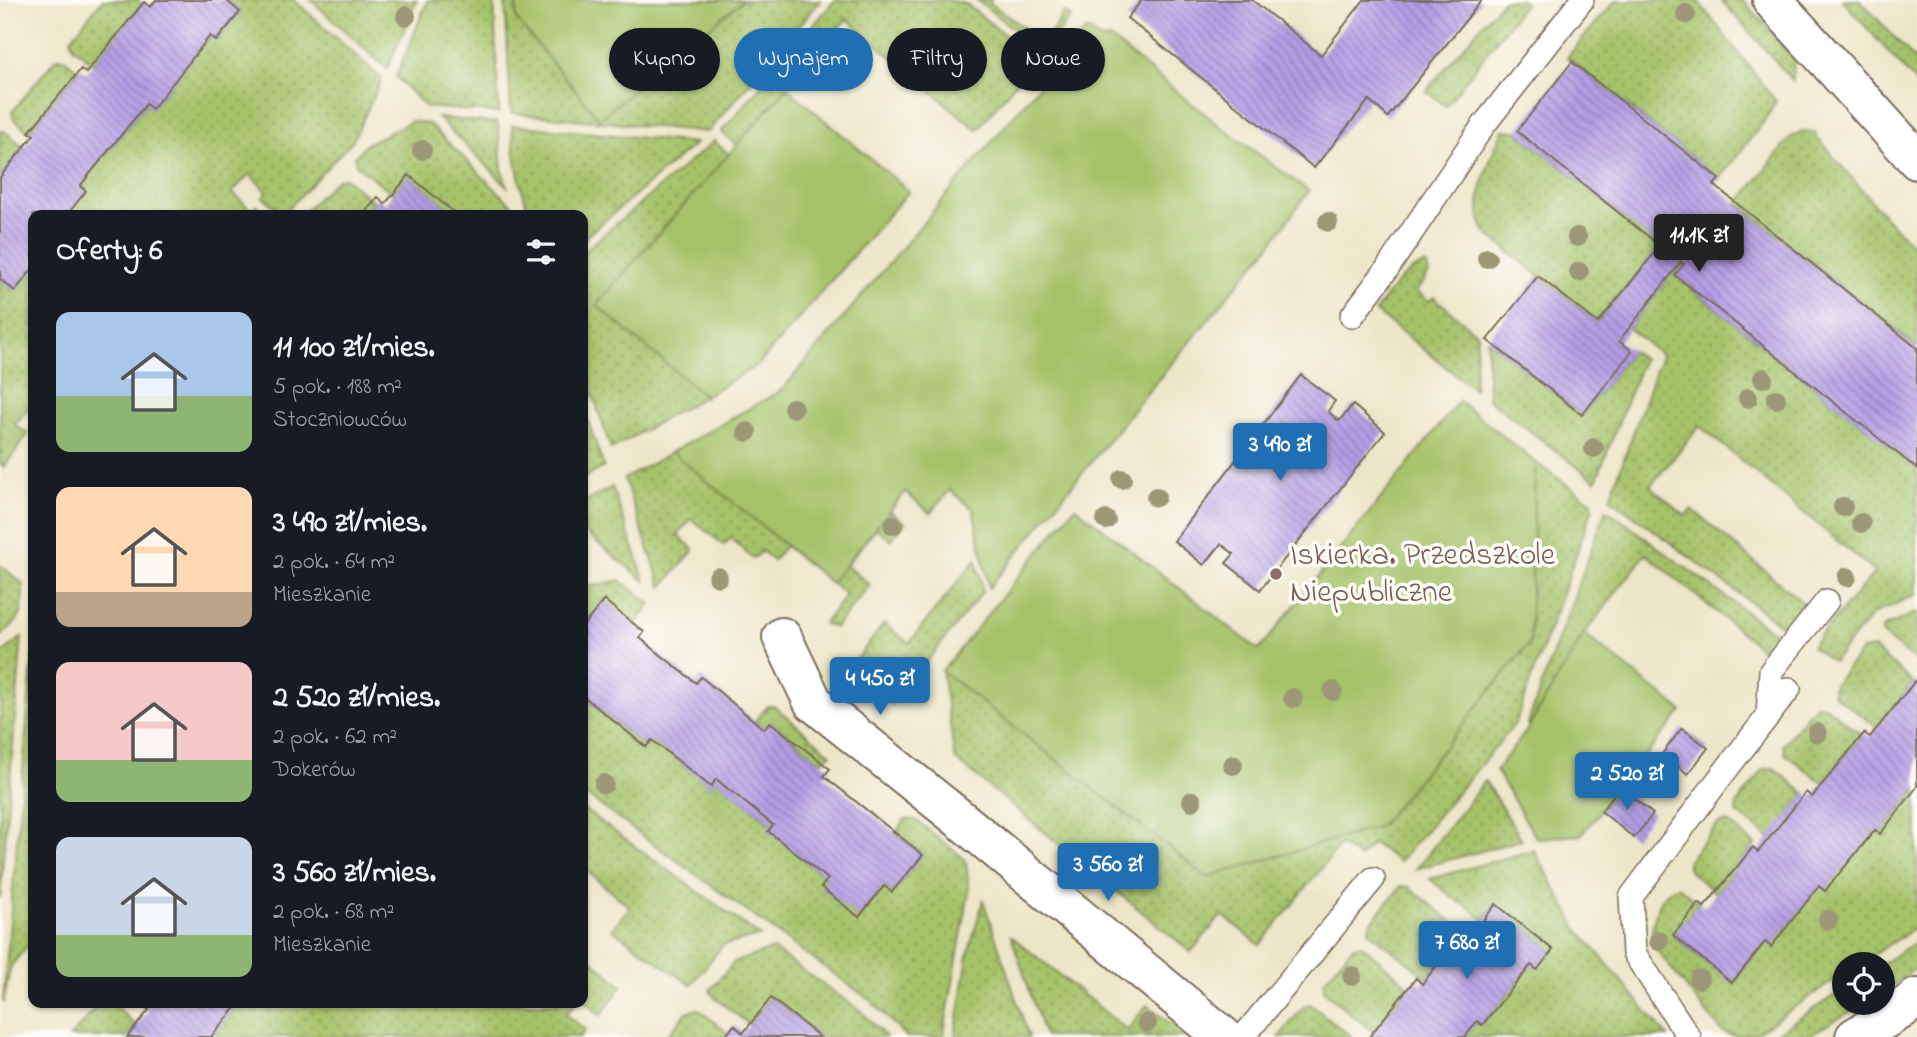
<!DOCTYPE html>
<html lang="pl">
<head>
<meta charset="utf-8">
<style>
	:root { --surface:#171b24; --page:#20242c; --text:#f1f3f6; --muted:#9ea1a6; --accent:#1f6fb2 }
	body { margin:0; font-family:"Indie Flower",sans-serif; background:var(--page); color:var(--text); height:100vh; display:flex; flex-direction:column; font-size:26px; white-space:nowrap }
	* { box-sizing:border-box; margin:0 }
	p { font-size:23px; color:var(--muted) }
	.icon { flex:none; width:38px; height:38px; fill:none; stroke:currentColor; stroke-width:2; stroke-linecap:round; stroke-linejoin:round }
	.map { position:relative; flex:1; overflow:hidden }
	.sheet { position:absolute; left:28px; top:210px; width:560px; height:798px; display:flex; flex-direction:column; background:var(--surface); border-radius:14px; box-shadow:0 2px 5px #0004 }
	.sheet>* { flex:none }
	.guide { position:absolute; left:609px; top:28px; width:665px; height:63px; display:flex; gap:14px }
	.controls { position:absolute; left:1832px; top:952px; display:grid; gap:14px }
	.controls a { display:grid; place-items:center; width:63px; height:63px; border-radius:50%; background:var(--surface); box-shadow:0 2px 5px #0004; font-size:35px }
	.price { position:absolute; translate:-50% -60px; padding:0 16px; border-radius:7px; background:var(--accent); color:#fff; font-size:23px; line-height:46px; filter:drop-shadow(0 2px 4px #0008) }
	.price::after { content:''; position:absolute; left:50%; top:42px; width:21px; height:16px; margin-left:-10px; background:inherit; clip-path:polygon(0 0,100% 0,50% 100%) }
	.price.active { background:#222; color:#fff }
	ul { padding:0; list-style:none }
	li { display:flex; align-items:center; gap:21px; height:175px; padding:0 28px }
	li span { display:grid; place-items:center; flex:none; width:196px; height:140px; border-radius:14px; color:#555 }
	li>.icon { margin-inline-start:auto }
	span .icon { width:84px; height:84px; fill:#fffc; stroke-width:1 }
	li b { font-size:30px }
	h2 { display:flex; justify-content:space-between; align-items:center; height:84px; padding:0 28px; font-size:30px }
	.tag { padding:0 24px; border-radius:32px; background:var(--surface); box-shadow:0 2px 5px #0004; font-size:24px; line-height:63px }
	.tag.active { background:var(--accent); color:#fff }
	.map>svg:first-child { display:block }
	.grass { fill:url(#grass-dots); stroke:#707644; stroke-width:2 }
	.park { fill:#a6c269; stroke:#707644; stroke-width:2 }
	.building { fill:url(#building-back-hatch) }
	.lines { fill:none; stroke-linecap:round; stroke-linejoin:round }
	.lane-casing { stroke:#796c5a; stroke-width:26 }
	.street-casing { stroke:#796c5a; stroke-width:42 }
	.secondary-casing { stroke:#796c5a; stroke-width:42 }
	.lane { stroke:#fff; stroke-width:23 }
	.street { stroke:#fff; stroke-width:38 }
	.secondary { stroke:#fff; stroke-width:38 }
	.tree { fill:#9c9877 }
	.education-dot { fill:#8d6e63; stroke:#fdfcf7; stroke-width:2.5 }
	.labels { text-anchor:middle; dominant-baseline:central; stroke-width:7; stroke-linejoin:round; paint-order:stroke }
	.education-label { font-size:32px; fill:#785e54; stroke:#fdfcf7; text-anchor:start }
</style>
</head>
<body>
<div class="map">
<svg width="1917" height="1037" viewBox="0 0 1917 1037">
	<defs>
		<pattern id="grass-dots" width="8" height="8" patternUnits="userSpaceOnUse" patternTransform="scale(1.75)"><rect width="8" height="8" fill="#a6c269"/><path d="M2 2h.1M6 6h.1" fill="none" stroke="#889e56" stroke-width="1.8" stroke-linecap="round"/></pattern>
		<pattern id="building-back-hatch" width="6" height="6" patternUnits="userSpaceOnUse" patternTransform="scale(1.75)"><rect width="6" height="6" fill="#b29de5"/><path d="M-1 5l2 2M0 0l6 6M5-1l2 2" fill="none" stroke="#9280b9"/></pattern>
	</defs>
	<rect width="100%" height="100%" fill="#fdfcf7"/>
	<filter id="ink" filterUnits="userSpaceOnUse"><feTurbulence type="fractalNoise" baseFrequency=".0143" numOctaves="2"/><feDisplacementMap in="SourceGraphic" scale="14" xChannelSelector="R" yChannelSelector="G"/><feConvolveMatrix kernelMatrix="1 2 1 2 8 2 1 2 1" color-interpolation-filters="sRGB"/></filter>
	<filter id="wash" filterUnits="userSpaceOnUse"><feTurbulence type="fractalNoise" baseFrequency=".00686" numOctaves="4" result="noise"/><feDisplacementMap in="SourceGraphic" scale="28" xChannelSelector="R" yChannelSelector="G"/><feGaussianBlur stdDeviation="1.57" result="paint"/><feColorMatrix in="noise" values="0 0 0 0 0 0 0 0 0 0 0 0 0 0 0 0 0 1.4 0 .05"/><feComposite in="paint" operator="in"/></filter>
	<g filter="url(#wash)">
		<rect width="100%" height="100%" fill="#ece6c8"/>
		<g class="grass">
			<path d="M102 0H137L142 4 94 64 73 47 71 39Z"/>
			<path d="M226 0H294L382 79 353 140 283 214 263 197 267 192 250 174 232 192 251 210 256 205 268 215H67L86 191 80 186 146 104 152 108 210 36 217 41 240 12Z"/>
			<path d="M311 0H417L387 69Z"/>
			<path d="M428 0H494L499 113 426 107 396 77Z"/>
			<path d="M505 0H516L517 20 599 118 743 0H821L708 132 511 113Z"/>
			<path d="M835 0H949L966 4 1035 59 977 130 847 19 827 41 811 28Z"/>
			<path d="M977 0H991L990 3 1045 43 1064 12 1071 17 1043 52Z"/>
			<path d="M1503 0H1521L1525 3 1446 106 1426 91Z"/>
			<path d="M1616 0H1697L1776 101 1765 120 1719 179 1567 57Z"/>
			<path d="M1721 0H1743L1794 57 1793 81Z"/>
			<path d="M1842 0H1860L1917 62V84Z"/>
			<path d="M804 37 819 51 737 145 721 132Z"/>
			<path d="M56 58H63L79 71 29 132 14 119 12 112Z"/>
			<path d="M438 118 498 123 502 169 507 186Z"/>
			<path d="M412 121 429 124 511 204 514 215H457L409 176 394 194 356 165 355 157 366 144Z"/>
			<path d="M512 125 696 143 583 239V215H530C519 185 514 157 512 125Z"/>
			<path d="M1503 130 1517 131 1660 246 1598 323 1487 234C1485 230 1481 224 1480 219 1475 191 1492 155 1503 130Z"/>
			<path d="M0 131H4L24 147 0 177Z"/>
			<path d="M1802 131 1815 132 1817 138 1886 218 1917 250V347L1738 204 1790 138Z"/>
			<path d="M714 141 729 154 596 305 705 396 611 449 583 365V252Z"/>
			<path d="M345 178 374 202 363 215H301L337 179Z"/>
			<path d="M1681 262 1684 264 1676 276 1917 469V594L1873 614 1833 662 1811 646 1875 572 1700 426 1650 486 1685 516 1692 509 1803 603 1784 627 1610 498 1661 355 1629 328Z"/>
			<path d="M1426 264 1429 273 1416 292 1429 301 1434 297 1477 334 1474 389 1375 311C1390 292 1401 272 1426 264Z"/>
			<path d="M33 268V402L15 425 28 434 4 467 0 463V279L15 290Z"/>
			<path d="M1487 340 1582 415 1632 351 1643 359 1596 481 1488 399Z"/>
			<path d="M874 366 973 509 950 490 930 513 905 492 890 511 905 523 891 540 876 528 846 565 870 585 835 628 824 623 846 595 785 546 773 561 762 551 753 559 731 538 724 545 691 519 678 535 694 550 662 587 624 479 782 390Z"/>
			<path d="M583 406 604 467 583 478Z"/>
			<path d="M1535 462 1592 502V510L1515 724 1399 862 1373 843 1359 858 1340 845 1260 945 1222 915 1191 952 955 759 942 671 1208 877 1380 826 1530 642Z"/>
			<path d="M612 487 645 581 583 531V503Z"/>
			<path d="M1606 509 1777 635 1764 651 1646 554 1584 634 1529 726 1527 725Z"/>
			<path d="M976 559 983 591 892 705 848 670 884 624 909 643Z"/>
			<path d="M0 565 23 584C23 615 24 617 0 637Z"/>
			<path d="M620 580 651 604 635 625 604 600 583 626V588Z"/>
			<path d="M1917 612V662L1883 635 1882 628Z"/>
			<path d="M22 637 0 898V655Z"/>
			<path d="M1873 648 1913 683 1878 728 1834 695 1833 686 1862 650Z"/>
			<path d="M33 653V939L11 966 3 1003Z"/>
			<path d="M583 696 646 747 652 740 711 786 716 779 773 825 769 831 828 879 822 887 859 917 884 886 893 892 922 855 896 833 905 819 916 820 966 860 969 892 943 1037H906L870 1000 583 793Z"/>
			<path d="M1815 705H1824L1862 735 1823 783 1785 754 1783 745Z"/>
			<path d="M768 706H774L831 754 821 762 771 722 764 729 755 721Z"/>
			<path d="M1774 768 1805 794 1770 838 1736 812 1737 804 1764 769Z"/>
			<path d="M1485 781 1522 840 1416 869Z"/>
			<path d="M1917 788V926L1859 964H1844V974L1756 1033C1744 1037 1732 1037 1721 1031L1651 943C1652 925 1657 892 1678 886L1699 903 1673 936 1733 983 1765 942 1771 946 1819 886 1875 830 1880 834Z"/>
			<path d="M583 809 760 936 723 945 691 985 612 929 630 907 583 868Z"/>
			<path d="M1728 822 1755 845 1716 893 1689 871 1687 861 1718 824Z"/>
			<path d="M1534 850 1578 929 1668 1037H1464L1477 1021 1482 1025 1531 965 1496 905 1483 919 1462 902 1460 903 1430 879Z"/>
			<path d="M1401 886 1409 887 1464 931 1427 978 1369 931 1370 924Z"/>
			<path d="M983 900 1029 1037H955L968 955Z"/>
			<path d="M1011 936 1127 1030 1147 1005 1188 1037H1045Z"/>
			<path d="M1917 941V967L1883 993 1882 964Z"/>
			<path d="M1362 945 1409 986 1373 1032 1324 991V981L1353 946Z"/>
			<path d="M772 949 861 1011 886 1037H820L771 998 750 1025 715 998 710 990 734 962Z"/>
			<path d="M588 957 622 986 601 1015 583 1000V963Z"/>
			<path d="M1844 989V1003H1866L1805 1037H1771Z"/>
			<path d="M100 1003H113L136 1026 127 1037H70Z"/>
			<path d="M239 1003H575L566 1014 585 1030 580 1037H211Z"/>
			<path d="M1310 1004 1352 1037H1279L1304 1006Z"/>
			<path d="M698 1009 728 1033 725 1037H666L687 1012Z"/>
		</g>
		<g class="park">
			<path d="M516 0H743L599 119 517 20Z"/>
			<path d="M1087 29 1102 40 1111 39 1220 126 1309 191 1268 248 1147 393 989 588 973 509 950 490 930 513 905 492 831 583 672 452 782 390Z"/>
			<path d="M787 88 909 191 759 364 705 396 596 305Z"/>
			<path d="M1459 401 1535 462 1530 642 1380 826 1207 877 942 671 1075 507 1259 650Z"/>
			<path d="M1584 634 1682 711 1581 835 1536 838 1496 770 1527 730Z"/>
		</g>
		<g id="blocks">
			<g class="building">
				<path d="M156 0H226L240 12 216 41 210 36 152 109 146 104 80 186 86 191 67 215H33V268L15 291 0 279V177L34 135 29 132 81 69 86 73 144 2 150 7Z"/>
				<path d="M1142 0H1252L1321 55 1364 0H1482L1388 117 1369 100 1314 168 1127 18Z"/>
				<path d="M1572 62 1718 178 1719 179 1714 185 1917 348V469L1675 275 1684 264 1681 262 1619 341 1632 351 1582 415 1487 340 1538 276 1598 323 1660 246 1517 131Z"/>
				<path d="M409 175 457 215H363L378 197 385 204Z"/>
				<path d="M1301 375 1335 401 1328 411 1339 421 1353 405 1385 432 1260 590 1226 563 1234 554 1221 544 1204 565 1174 541Z"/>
				<path d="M604 600 644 632 640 638 696 683 701 677 764 729 770 722 830 769 824 776 923 855 892 892 884 886 859 917 821 887 828 879 768 831 773 825 716 779 711 787 652 740 646 747 583 696V626Z"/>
				<path d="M1915 681 1917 682V787L1880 834 1875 830 1825 891 1819 886 1771 947 1765 942 1732 983 1673 935 1699 903 1704 907 1711 899 1753 847 1758 852 1806 792 1812 797 1864 733 1870 737Z"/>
				<path d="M1682 728 1708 748 1688 774 1662 754Z"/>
				<path d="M1620 787 1653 814 1634 838 1601 811Z"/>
				<path d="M1496 904 1553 950 1537 970 1531 965 1482 1025 1477 1021 1465 1037H1369L1416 978 1422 984 1470 923 1477 928Z"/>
				<path d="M771 998 820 1037H725L734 1025 743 1033Z"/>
				<path d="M146 1003H240L211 1037H127L149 1010 143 1006Z"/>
			</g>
		</g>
	</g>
	<g filter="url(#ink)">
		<use href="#blocks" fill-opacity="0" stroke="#796c5a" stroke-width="2"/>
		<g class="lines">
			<g class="lane-casing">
				<g id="lane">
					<path d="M1352 316 1387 269 1483 126 1582 0"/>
					<path d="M1768 714 1771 671 1827 601"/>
					<path d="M1243 1037 1373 879"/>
					<path d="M1689 1037 1634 953 1631 897 1722 775 1789 689"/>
				</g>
			</g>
			<g class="street-casing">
				<g id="street">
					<path d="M782 637 813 702 955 815 1224 1037"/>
					<path d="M1855 1037 1899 1011 1917 998"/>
				</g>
			</g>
			<g class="secondary-casing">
				<path id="secondary" d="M1772 0 1917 160"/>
			</g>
			<use href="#lane" class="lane"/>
			<use href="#street" class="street"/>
			<use href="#secondary" class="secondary"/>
		</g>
		<g class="tree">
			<circle cx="1686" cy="14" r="10"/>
			<circle cx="406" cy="16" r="10"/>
			<circle cx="422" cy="150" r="10"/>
			<circle cx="1328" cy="222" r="10"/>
			<circle cx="1577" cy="237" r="10"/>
			<circle cx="1487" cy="258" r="10"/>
			<circle cx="1579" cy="272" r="10"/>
			<circle cx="1763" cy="378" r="10"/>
			<circle cx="1748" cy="398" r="10"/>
			<circle cx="1776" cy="399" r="10"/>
			<circle cx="793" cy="408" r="10"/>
			<circle cx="747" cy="432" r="10"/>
			<circle cx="1594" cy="448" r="10"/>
			<circle cx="1122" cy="479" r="10"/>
			<circle cx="1156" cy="497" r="10"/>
			<circle cx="1843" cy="507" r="10"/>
			<circle cx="1106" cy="520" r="10"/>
			<circle cx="1861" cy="523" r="10"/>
			<circle cx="893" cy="525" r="10"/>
			<circle cx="718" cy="577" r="10"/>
			<circle cx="1847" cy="577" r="10"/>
			<circle cx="882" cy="667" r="10"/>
			<circle cx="1333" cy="691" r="10"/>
			<circle cx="1293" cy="698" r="10"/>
			<circle cx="1817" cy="733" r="10"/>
			<circle cx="1233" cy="765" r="10"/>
			<circle cx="604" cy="784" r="10"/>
			<circle cx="1192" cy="801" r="10"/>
			<circle cx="1828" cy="920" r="10"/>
			<circle cx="1659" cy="941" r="10"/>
			<circle cx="1352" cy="976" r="10"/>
			<circle cx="1699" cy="979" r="10"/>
			<circle cx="1147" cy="1023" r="10"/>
		</g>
	</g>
	<circle class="education-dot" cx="1276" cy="574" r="7"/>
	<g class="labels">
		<g class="education-label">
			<text x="1290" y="556">Iskierka. Przedszkole<tspan x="1290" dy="37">Niepubliczne</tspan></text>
		</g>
	</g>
</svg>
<div class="controls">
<a><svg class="icon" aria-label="locate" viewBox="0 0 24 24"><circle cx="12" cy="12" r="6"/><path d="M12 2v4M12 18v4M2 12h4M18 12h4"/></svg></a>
</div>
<b class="price active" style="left:1699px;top:274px">11.1K zł</b>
<b class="price" style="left:1280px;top:483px">3 490 zł</b>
<b class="price" style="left:880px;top:717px">4 450 zł</b>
<b class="price" style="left:1627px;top:812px">2 520 zł</b>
<b class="price" style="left:1108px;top:903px">3 560 zł</b>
<b class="price" style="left:1467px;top:981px">7 680 zł</b>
<div class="guide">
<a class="tag">Kupno</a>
<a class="tag active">Wynajem</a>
<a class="tag">Filtry</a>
<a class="tag">Nowe</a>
</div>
<section class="sheet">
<h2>Oferty: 6<svg class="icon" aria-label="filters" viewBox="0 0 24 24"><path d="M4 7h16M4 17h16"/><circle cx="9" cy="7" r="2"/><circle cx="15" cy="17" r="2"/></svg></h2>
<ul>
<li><span style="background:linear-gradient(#a9c7e8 60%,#8fb573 0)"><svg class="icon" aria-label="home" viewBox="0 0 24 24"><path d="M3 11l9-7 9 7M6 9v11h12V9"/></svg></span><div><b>11 100 zł/mies.</b><p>5 pok. · 188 m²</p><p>Stoczniowców</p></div></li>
<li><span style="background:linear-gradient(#ffd9b3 75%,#b9a48a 0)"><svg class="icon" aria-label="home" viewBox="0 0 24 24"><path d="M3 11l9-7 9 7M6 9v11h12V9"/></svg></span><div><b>3 490 zł/mies.</b><p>2 pok. · 64 m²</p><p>Mieszkanie</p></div></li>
<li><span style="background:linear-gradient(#f6c9c9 70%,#8fb573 0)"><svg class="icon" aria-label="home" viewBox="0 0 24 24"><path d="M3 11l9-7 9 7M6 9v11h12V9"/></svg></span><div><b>2 520 zł/mies.</b><p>2 pok. · 62 m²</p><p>Dokerów</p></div></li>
<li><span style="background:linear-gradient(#c9d6e8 70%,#8fb573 0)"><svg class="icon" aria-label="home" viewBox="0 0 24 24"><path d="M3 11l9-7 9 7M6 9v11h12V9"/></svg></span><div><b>3 560 zł/mies.</b><p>2 pok. · 68 m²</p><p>Mieszkanie</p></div></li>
</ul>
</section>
</div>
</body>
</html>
